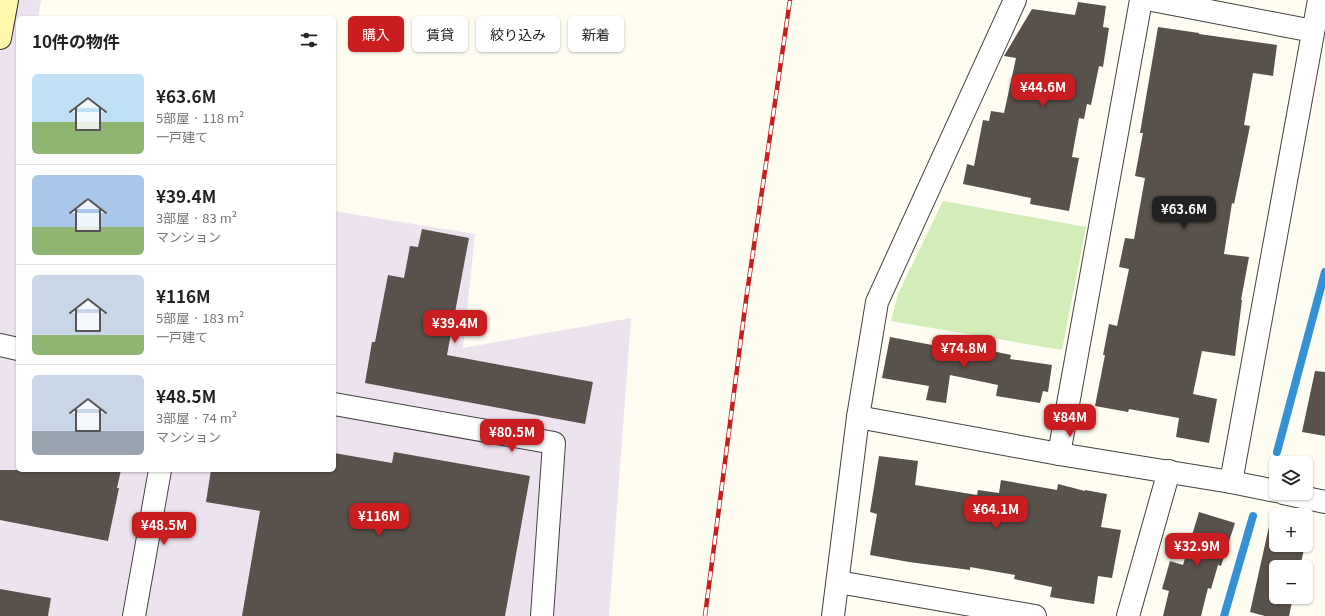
<!DOCTYPE html>
<html lang="ja">
<head>
<meta charset="utf-8">
<style>
	:root { --surface:#fff; --page:#f2f2f2; --text:#222; --muted:#767676; --line:#e0e0e0; --accent:#ca1d20 }
	body { margin:0; font-family:Georgia,"Noto Sans JP",serif; background:var(--page); color:var(--text); height:100vh; display:flex; flex-direction:column; font-size:15px; white-space:nowrap }
	* { box-sizing:border-box; margin:0 }
	p { font-size:13px; color:var(--muted) }
	.icon { flex:none; width:22px; height:22px; fill:none; stroke:currentColor; stroke-width:2; stroke-linecap:round; stroke-linejoin:round }
	.map { position:relative; flex:1; overflow:hidden }
	.panel { position:absolute; left:16px; top:16px; width:320px; height:456px; display:flex; flex-direction:column; background:var(--surface); border-radius:6px; box-shadow:0 1px 3px #0004 }
	.panel>* { flex:none }
	.banner { position:absolute; left:348px; top:16px; width:380px; height:36px; display:flex; gap:8px }
	.tools { position:absolute; left:1269px; top:456px; display:grid; gap:8px }
	.tools a { display:grid; place-items:center; width:44px; height:44px; border-radius:6px; background:var(--surface); box-shadow:0 1px 3px #0004; font-size:20px }
	.price { position:absolute; translate:-50% -34px; padding:0 9px; border-radius:8px; background:var(--accent); color:#fff; font-size:13px; line-height:26px; filter:drop-shadow(0 1px 2px #0008) }
	.price::after { content:''; position:absolute; left:50%; top:24px; width:12px; height:9px; margin-left:-6px; background:inherit; clip-path:polygon(0 0,100% 0,50% 100%) }
	.price.selected { background:#222; color:#fff }
	ul { padding:0; list-style:none }
	li { display:flex; align-items:center; gap:12px; height:100px; padding:0 16px }
	li+li { border-top:1px solid var(--line) }
	li span { display:grid; place-items:center; flex:none; width:112px; height:80px; border-radius:6px; color:#555 }
	li>.icon { margin-inline-start:auto }
	span .icon { width:48px; height:48px; fill:#fffc; stroke-width:1 }
	li b { font-size:17px }
	h2 { display:flex; justify-content:space-between; align-items:center; height:48px; padding:0 16px; font-size:17px }
	.tag { padding:0 14px; border-radius:6px; background:var(--surface); box-shadow:0 1px 3px #0004; font-size:14px; line-height:36px }
	.tag.selected { background:var(--accent); color:#fff }
	.map>svg:first-child { display:block }
	.industrial { fill:#ede3ee }
	.green { fill:#d2edb8 }
	.lines { fill:none; stroke-linecap:round; stroke-linejoin:round }
	.stream { stroke:#3491d6; stroke-width:8 }
	.building { fill:#59514b }
	.street-casing { stroke:#424242; stroke-width:24 }
	.secondary-casing { stroke:#313131; stroke-width:24 }
	.street { stroke:#fff; stroke-width:22 }
	.secondary { stroke:#fff8ac; stroke-width:22 }
	.rail-casing { stroke:#ca1d20; stroke-width:4.5 }
	.rail { stroke:#fff; stroke-width:3; stroke-dasharray:9; stroke-linecap:butt }
</style>
</head>
<body>
<div class="map">
<svg width="1325" height="616" viewBox="0 0 1325 616">
	<rect width="100%" height="100%" fill="#fffdf1"/>
	<path class="industrial" d="M0 0H41L38 18H18V142L15 159 18 160V470H334V211L475 234 463 348 631 318 609 616H0Z"/>
	<path class="green" d="M943 201 1086 227 1062 350 891 321 898 294Z"/>
	<g class="lines">
		<g class="stream">
			<path d="M1277 452 1325 272"/>
			<path d="M1224 616 1253 516"/>
		</g>
	</g>
	<g class="building">
		<path d="M1078 2 1106 6 1103 27 1109 28 1103 67 1099 66 1091 105 1087 104 1084 119 1079 118 1072 157 1079 158 1069 211 1030 204 1031 198 963 184 967 164 974 166 983 120 989 121 991 111 1004 113 1016 58 1004 56 1032 9 1075 15Z"/>
		<path d="M1158 27 1199 33V34L1277 45 1273 76 1253 73 1244 125 1250 126 1234 204 1232 203 1224 254 1249 257 1241 300H1242L1235 356 1202 351 1193 394 1217 399 1209 443 1176 437 1179 418 1129 409 1128 412 1095 406 1105 355H1103L1109 324 1117 326 1129 269 1119 267 1125 238 1134 239 1145 178 1135 176 1143 133H1140Z"/>
		<path d="M422 229 469 238 447 355 593 382 585 424 365 383 372 342H375L388 275 404 278 410 246 418 247Z"/>
		<path d="M890 337 932 345 934 337 959 342V344L1011 355 1010 359 1052 365 1048 392 1043 391 1040 403 996 396 998 385 950 375 946 403 926 400 929 386 882 378Z"/>
		<path d="M1315 371 1325 372V436L1302 432Z"/>
		<path d="M394 452 530 476 505 616H242L260 511 206 502 211 470H334V453L392 463Z"/>
		<path d="M879 456 918 461 915 485 977 495 978 490 999 493 1001 480 1057 490 1058 484 1085 491V490L1107 494 1101 527 1121 530 1112 578 1098 576 1094 604 1050 597 1052 587 1014 579 1015 575 970 567V570L909 562 870 555 877 514 870 512Z"/>
		<path d="M0 470H121L117 488H119L108 541 0 520Z"/>
		<path d="M1199 512 1235 523 1221 566 1218 565 1211 589 1208 588 1201 616H1163L1169 591 1162 589 1170 561 1183 565Z"/>
		<path d="M1270 522 1276 523V545H1305L1300 567H1276V597H1293L1289 616H1265L1250 612Z"/>
		<path d="M0 589 51 598 48 616H0Z"/>
	</g>
	<g class="lines">
		<g class="street-casing">
			<g id="street">
				<path d="M1152 0 1313 31"/>
				<path d="M0 345 18 349"/>
				<path d="M334 404 554 443 542 616"/>
				<path d="M858 417 1059 454 1231 482 1276 491"/>
				<path d="M1059 454 1141 0"/>
				<path d="M1231 482 1319 0"/>
				<path d="M1283 493 1325 502"/>
				<path d="M838 582 1035 616"/>
				<path d="M134 616 160 470"/>
				<path d="M833 616 858 417 877 302 1015 0"/>
				<path d="M1128 616 1169 471"/>
			</g>
		</g>
		<g class="secondary-casing">
			<path id="secondary" d="M0 38 7 0"/>
		</g>
		<use href="#street" class="street"/>
		<use href="#secondary" class="secondary"/>
		<g class="rail-casing">
			<path id="rail" d="M705 616 746 300 790 0"/>
		</g>
		<use href="#rail" class="rail"/>
	</g>
</svg>
<div class="tools">
<a><svg class="icon" aria-label="layers" viewBox="0 0 24 24"><path d="M12 4l9 5-9 5-9-5zM3 14l9 5 9-5"/></svg></a>
<a>+</a>
<a>−</a>
</div>
<b class="price" style="left:1043px;top:108px">¥44.6M</b>
<b class="price selected" style="left:1184px;top:230px">¥63.6M</b>
<b class="price" style="left:455px;top:344px">¥39.4M</b>
<b class="price" style="left:964px;top:369px">¥74.8M</b>
<b class="price" style="left:1070px;top:438px">¥84M</b>
<b class="price" style="left:512px;top:453px">¥80.5M</b>
<b class="price" style="left:996px;top:530px">¥64.1M</b>
<b class="price" style="left:379px;top:537px">¥116M</b>
<b class="price" style="left:164px;top:546px">¥48.5M</b>
<b class="price" style="left:1197px;top:567px">¥32.9M</b>
<div class="banner">
<a class="tag selected">購入</a>
<a class="tag">賃貸</a>
<a class="tag">絞り込み</a>
<a class="tag">新着</a>
</div>
<section class="panel">
<h2>10件の物件<svg class="icon" aria-label="filters" viewBox="0 0 24 24"><path d="M4 7h16M4 17h16"/><circle cx="9" cy="7" r="2"/><circle cx="15" cy="17" r="2"/></svg></h2>
<ul>
<li><span style="background:linear-gradient(#bfe0f5 60%,#8fb573 0)"><svg class="icon" aria-label="home" viewBox="0 0 24 24"><path d="M3 11l9-7 9 7M6 9v11h12V9"/></svg></span><div><b>¥63.6M</b><p>5部屋 · 118 m²</p><p>一戸建て</p></div></li>
<li><span style="background:linear-gradient(#a9c7e8 65%,#8fb573 0)"><svg class="icon" aria-label="home" viewBox="0 0 24 24"><path d="M3 11l9-7 9 7M6 9v11h12V9"/></svg></span><div><b>¥39.4M</b><p>3部屋 · 83 m²</p><p>マンション</p></div></li>
<li><span style="background:linear-gradient(#c9d6e8 75%,#8fb573 0)"><svg class="icon" aria-label="home" viewBox="0 0 24 24"><path d="M3 11l9-7 9 7M6 9v11h12V9"/></svg></span><div><b>¥116M</b><p>5部屋 · 183 m²</p><p>一戸建て</p></div></li>
<li><span style="background:linear-gradient(#c9d6e8 70%,#9aa5b1 0)"><svg class="icon" aria-label="home" viewBox="0 0 24 24"><path d="M3 11l9-7 9 7M6 9v11h12V9"/></svg></span><div><b>¥48.5M</b><p>3部屋 · 74 m²</p><p>マンション</p></div></li>
</ul>
</section>
</div>
</body>
</html>
